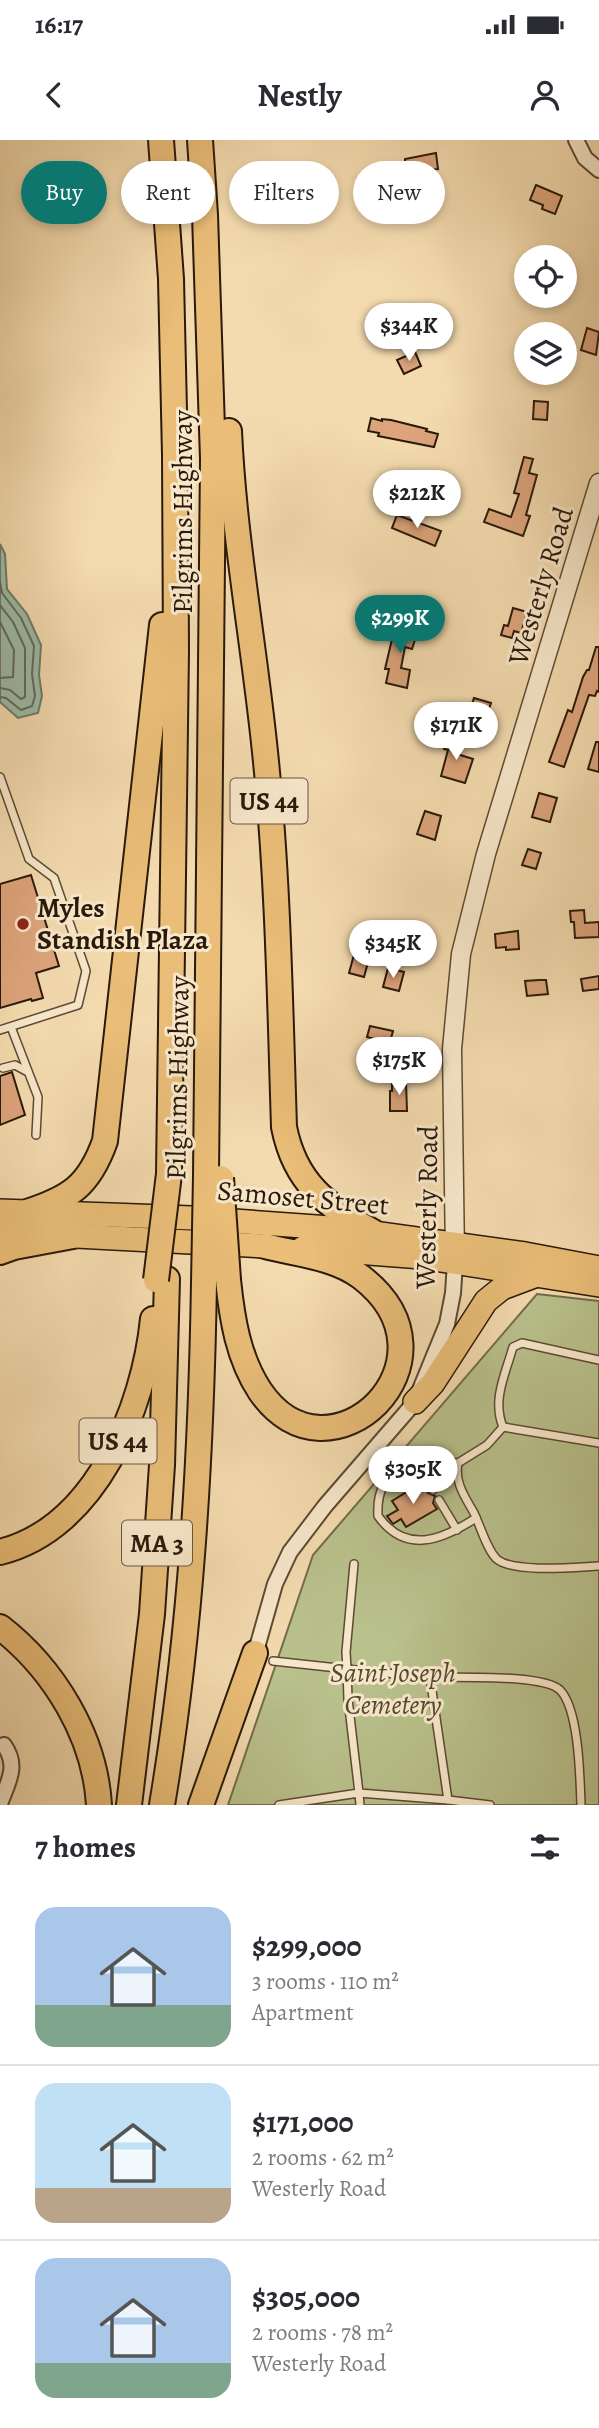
<!DOCTYPE html>
<html lang="en">
<head>
<meta charset="utf-8">
<style>
	:root { --surface:#fff; --page:#f2f2f3; --text:#2b2b33; --muted:#7c7c81; --line:#e1e1e2; --accent:#0f766e }
	body { margin:0; font-family:Alegreya,serif; background:var(--page); color:var(--text); height:100vh; display:flex; flex-direction:column; font-size:26px; white-space:nowrap }
	* { box-sizing:border-box; margin:0 }
	p { font-size:23px; color:var(--muted) }
	.icon { flex:none; width:38px; height:38px; fill:none; stroke:currentColor; stroke-width:2; stroke-linecap:round; stroke-linejoin:round }
	.map { position:relative; height:1665px; overflow:hidden }
	.details { display:flex; flex-direction:column; background:var(--surface); flex:1 }
	.details>* { flex:none }
	.top-card { position:absolute; left:21px; top:21px; width:558px; height:63px; display:flex; gap:14px }
	.controls { position:absolute; left:514px; top:105px; display:grid; gap:14px }
	.controls a { display:grid; place-items:center; width:63px; height:63px; border-radius:50%; background:var(--surface); box-shadow:0 4px 10px #0003; font-size:35px }
	.price { position:absolute; translate:-50% -60px; padding:0 16px; border-radius:24px; background:#fff; color:#222; font-size:23px; line-height:46px; filter:drop-shadow(0 2px 4px #0008) }
	.price::after { content:''; position:absolute; left:50%; top:42px; width:21px; height:16px; margin-left:-10px; background:inherit; clip-path:polygon(0 0,100% 0,50% 100%) }
	.price.on { background:var(--accent); color:#fff }
	ul { padding:0; list-style:none }
	li { display:flex; align-items:center; gap:21px; height:175px; padding:0 35px }
	li+li { border-top:2px solid var(--line) }
	li span { display:grid; place-items:center; flex:none; width:196px; height:140px; border-radius:21px; color:#555 }
	li>.icon { margin-inline-start:auto }
	span .icon { width:84px; height:84px; fill:#fffc; stroke-width:1 }
	li b { font-size:30px }
	h2 { display:flex; justify-content:space-between; align-items:center; height:84px; padding:0 35px; font-size:30px }
	.pill { padding:0 24px; border-radius:32px; background:var(--surface); box-shadow:0 4px 10px #0003; font-size:24px; line-height:63px }
	.pill.on { background:var(--accent); color:#fff }
	.status { display:flex; justify-content:space-between; align-items:center; height:49px; padding:0 35px; background:var(--surface); direction:ltr }
	.status svg { height:19px; fill:currentColor }
	header { display:flex; justify-content:space-between; align-items:center; height:91px; padding:0 35px; background:var(--surface); font-size:32px; font-weight:600 }
	.map>svg:first-child { display:block }
	.green { fill:#b9c18c; stroke:#716d4b; stroke-width:2 }
	.water { fill:#9cbba8; stroke:#6e7a69; stroke-width:2 }
	.lines { fill:none; stroke-linecap:round; stroke-linejoin:round }
	.shore { stroke:#626a59; stroke-width:2 }
	.building { fill:#dda47b; stroke:#29190a; stroke-width:2 }
	.service-casing { stroke:#5c4a33; stroke-width:10 }
	.minor-casing { stroke:#5c4a33; stroke-width:18 }
	.tertiary-casing { stroke:#5c4a33; stroke-width:21 }
	.primary-casing { stroke:#29190a; stroke-width:26 }
	.trunk-casing { stroke:#29190a; stroke-width:26 }
	.motorway-casing { stroke:#29190a; stroke-width:28 }
	.service { stroke:#f8e8cb; stroke-width:7 }
	.minor { stroke:#f8e8cb; stroke-width:14 }
	.tertiary { stroke:#f8e8cb; stroke-width:18 }
	.primary { stroke:#eabe78; stroke-width:23 }
	.trunk { stroke:#eabe78; stroke-width:23 }
	.motorway { stroke:#eabe78; stroke-width:24 }
	.motorway-bridge-casing { stroke:#29190a; stroke-width:28; stroke-linecap:butt }
	.motorway-bridge { stroke:#eabe78; stroke-width:24 }
	.poi-dot { fill:#8f2418; stroke:#f8e8cb; stroke-width:2.5 }
	.labels { text-anchor:middle; dominant-baseline:central; stroke-width:6; stroke-linejoin:round; paint-order:stroke }
	.shield { fill:#f8e8cb; stroke:#675744; stroke-width:2 }
	.shield-label { font-size:26px; font-weight:bold; fill:#29190a }
	.street-label { font-size:28px; fill:#29190a; stroke:#f8e8cb }
	.poi-label { font-size:28px; font-weight:bold; fill:#29190a; stroke:#f8e8cb; text-anchor:start }
	.park-label { font-size:28px; font-style:italic; fill:#544b31; stroke:#f8e8cb }
</style>
</head>
<body>
<div class="status"><b>16:17</b><svg viewBox="0 0 49 12"><path d="M0 12V9h3v3zM5 12V6h3v6zM10 12V3h3v9zM15 12V0h3v12zM26 1h20v11H26zM47 4h2v5h-2z"/></svg></div>
<header><svg class="icon" aria-label="back" viewBox="0 0 24 24"><path d="M15 5l-7 7 7 7"/></svg>Nestly<svg class="icon" aria-label="person" viewBox="0 0 24 24"><circle cx="12" cy="8" r="4"/><path d="M4 21q1-7 8-7t8 7"/></svg></header>
<div class="map">
<svg width="599" height="1665" viewBox="0 0 599 1665">
	<rect width="100%" height="100%" fill="#f4dbaf"/>
	<filter id="stains"><feTurbulence type="fractalNoise" baseFrequency=".00286" numOctaves="4"/><feColorMatrix values="0 0 0 0 .2 0 0 0 0 .09 0 0 0 0 .02 0 0 0 .5 -.17"/></filter>
	<radialGradient id="worn" r=".72"><stop offset=".6" stop-color="#630" stop-opacity="0"/><stop offset="1" stop-color="#630" stop-opacity=".3"/></radialGradient>
	<path class="green" d="M537 1154 599 1161V1665H228L313 1415Z"/>
	<path class="water" d="M0 404 5 414 7 449 27 474 41 505 39 535 42 556 38 573 18 578 0 562Z"/>
	<g class="lines">
		<g class="shore">
			<path d="M0 442 2 453 21 478 34 506 32 534 35 556 32 566 21 570 6 558 0 557"/>
			<path d="M0 465 13 482 25 508V557L21 559 10 550 0 548"/>
			<path d="M0 482 14 510 13 537 0 538"/>
		</g>
	</g>
	<g class="building">
		<path d="M436 13 438 29 429 30 430 33 417 34V38L382 42 380 28 405 25V19Z"/>
		<path d="M536 45 562 56 555 74 542 69 543 65 530 60Z"/>
		<path d="M587 188 599 192 596 215 581 210Z"/>
		<path d="M415 212 421 226 404 234 397 220Z"/>
		<path d="M534 261 548 262 547 280 533 279Z"/>
		<path d="M371 278 382 281V279L391 280 427 289 426 291 438 294 434 307 378 296 379 293 368 291Z"/>
		<path d="M524 317 533 319 529 333 537 335 526 375 530 376 523 396 484 382 489 369 511 377 519 354 514 353Z"/>
		<path d="M397 375 441 391 435 406 392 388Z"/>
		<path d="M513 468 527 472 521 493 514 491 512 498 501 495 504 485 508 486Z"/>
		<path d="M403 481 419 487 412 509 405 507 401 528 410 530 407 548 386 543 389 529H385L393 495 399 496Z"/>
		<path d="M596 507H599V552L597 551 595 556 589 555 564 627 549 622 568 570 572 572 583 537 587 530H589Z"/>
		<path d="M474 558 491 563 487 575 492 577 487 594 473 590 478 573 470 570Z"/>
		<path d="M447 597 461 600 457 614 473 619 465 643 441 636 448 610 444 609Z"/>
		<path d="M596 602H599V632L588 629Z"/>
		<path d="M539 653 557 658 550 682 532 677Z"/>
		<path d="M425 671 441 676 435 700 417 694Z"/>
		<path d="M528 709 541 713 536 729 522 725Z"/>
		<path d="M31 735 59 826 36 833 43 858 32 861 31 859 0 868V744Z"/>
		<path d="M584 770 585 783 599 782V797L575 798 574 782H571L570 771Z"/>
		<path d="M518 791 519 809 506 810V807L496 808 495 794Z"/>
		<path d="M360 805 372 808 364 837 349 833 355 811 358 812Z"/>
		<path d="M388 828 404 832 399 851 383 847Z"/>
		<path d="M599 836V849L583 851 581 839Z"/>
		<path d="M539 840H546L548 854 527 856 525 841Z"/>
		<path d="M370 886 393 891 384 923 370 920 375 899 367 897Z"/>
		<path d="M12 932 25 975 0 985V936Z"/>
		<path d="M406 942 407 971H390V951H392V943Z"/>
		<path d="M421 1343 428 1353 435 1356 433 1363 437 1369 406 1387 401 1379 393 1384 387 1376 398 1370 392 1361Z"/>
	</g>
	<g class="lines">
		<g class="service-casing">
			<g id="service">
				<path d="M0 637 29 719 54 738 86 831 78 865 0 890"/>
				<path d="M11 887 38 957 36 995"/>
				<path d="M3 928 15 925 26 931"/>
				<path d="M599 1220 522 1203 513 1207C505 1235 492 1260 503 1287L487 1305 458 1323C454 1342 465 1357 474 1373 480 1385 488 1413 498 1420 516 1433 576 1427 599 1426"/>
				<path d="M503 1287 599 1303"/>
				<path d="M419 1323 433 1350"/>
				<path d="M458 1323C417 1321 375 1323 378 1376 406 1415 442 1400 476 1378"/>
				<path d="M439 1360 457 1390"/>
				<path d="M273 1521 347 1529 346 1512 354 1424"/>
				<path d="M430 1537 448 1660 359 1653 348 1559 347 1529C375 1532 404 1535 432 1537 458 1538 543 1534 560 1550 579 1569 580 1638 581 1665"/>
				<path d="M448 1660 490 1665"/>
				<path d="M279 1665 359 1653 360 1665"/>
			</g>
		</g>
		<g class="minor-casing">
			<g id="minor">
				<path d="M576 0 585 18 599 30"/>
				<path d="M254 1518 275 1444 290 1412 325 1366 415 1262 447 1184 453 1153 455 1123"/>
				<path d="M0 1664C8 1642 19 1626 4 1605"/>
			</g>
		</g>
		<g class="tertiary-casing">
			<path id="tertiary" d="M455 1116 452 909 461 814 486 714 599 343"/>
		</g>
		<g class="primary-casing">
			<g id="primary">
				<path d="M28 1072 192 1078 344 1089 525 1114 599 1128"/>
				<path d="M303 1108 422 1117 599 1145"/>
				<path d="M415 1262 433 1243 486 1161 502 1148 534 1136"/>
			</g>
		</g>
		<g class="trunk-casing">
			<g id="trunk">
				<path d="M0 1071 27 1072"/>
				<path d="M0 1092 265 1106"/>
			</g>
		</g>
		<g class="motorway-casing">
			<g id="motorway">
				<path d="M161 0 171 139 175 315 176 511 169 1034"/>
				<path d="M200 0 205 75 213 319 206 1036"/>
				<path d="M229 291C234 399 254 504 265 612 278 736 280 862 284 987 295 1043 326 1065 373 1092"/>
				<path d="M27 1072C70 1058 89 1046 105 1001L162 485"/>
				<path d="M0 1112 14 1107 73 1096"/>
				<path d="M228 1140C232 1178 238 1218 260 1251 329 1353 469 1220 361 1137 335 1117 296 1114 265 1106"/>
				<path d="M0 1412C96 1388 144 1268 153 1179"/>
				<path d="M0 1487C54 1529 95 1596 99 1665"/>
				<path d="M129 1665 152 1474 162 1325 167 1139"/>
				<path d="M162 1665C191 1492 201 1319 204 1143"/>
				<path d="M201 1665 255 1513"/>
			</g>
		</g>
		<use href="#service" class="service"/>
		<use href="#minor" class="minor"/>
		<use href="#tertiary" class="tertiary"/>
		<use href="#primary" class="primary"/>
		<use href="#trunk" class="trunk"/>
		<use href="#motorway" class="motorway"/>
		<g class="motorway-bridge-casing">
			<g id="motorway-bridge">
				<path d="M221 1038 228 1140"/>
				<path d="M156 1140 169 1034"/>
				<path d="M204 1143 206 1036"/>
			</g>
		</g>
		<use href="#motorway-bridge" class="motorway-bridge"/>
	</g>
	<circle class="poi-dot" cx="23" cy="784" r="7"/>
	<g class="labels">
		<g class="shield">
			<rect x="230.5" y="638.5" width="77" height="45" rx="5"/>
			<rect x="79.5" y="1278.5" width="77" height="45" rx="5"/>
			<rect x="122" y="1380.5" width="70" height="45" rx="5"/>
		</g>
		<g class="shield-label">
			<text x="269" y="661">US 44</text>
			<text x="118" y="1301">US 44</text>
			<text x="157" y="1403">MA 3</text>
		</g>
		<g class="street-label">
			<text transform="translate(183 372) rotate(-90)">Pilgrims Highway</text>
			<text transform="translate(541 446) rotate(-73)">Westerly Road</text>
			<text transform="translate(178 938) rotate(-89)">Pilgrims Highway</text>
			<text transform="translate(303 1058) rotate(5)">Samoset Street</text>
			<text transform="translate(427 1067) rotate(-89)">Westerly Road</text>
		</g>
		<g class="poi-label">
			<text x="37" y="768">Myles<tspan x="37" dy="32">Standish Plaza</tspan></text>
		</g>
		<g class="park-label">
			<text x="393" y="1533">Saint Joseph<tspan x="393" dy="32">Cemetery</tspan></text>
		</g>
	</g>
	<rect width="100%" height="100%" filter="url(#stains)"/>
	<rect width="100%" height="100%" fill="url(#worn)"/>
</svg>
<div class="controls">
<a><svg class="icon" aria-label="locate" viewBox="0 0 24 24"><circle cx="12" cy="12" r="6"/><path d="M12 2v4M12 18v4M2 12h4M18 12h4"/></svg></a>
<a><svg class="icon" aria-label="layers" viewBox="0 0 24 24"><path d="M12 4l9 5-9 5-9-5zM3 14l9 5 9-5"/></svg></a>
</div>
<b class="price" style="left:409px;top:223px">$344K</b>
<b class="price" style="left:417px;top:390px">$212K</b>
<b class="price on" style="left:400px;top:515px">$299K</b>
<b class="price" style="left:456px;top:622px">$171K</b>
<b class="price" style="left:393px;top:840px">$345K</b>
<b class="price" style="left:399px;top:957px">$175K</b>
<b class="price" style="left:413px;top:1366px">$305K</b>
<div class="top-card">
<a class="pill on">Buy</a>
<a class="pill">Rent</a>
<a class="pill">Filters</a>
<a class="pill">New</a>
</div>
</div>
<section class="details">
<h2>7 homes<svg class="icon" aria-label="filters" viewBox="0 0 24 24"><path d="M4 7h16M4 17h16"/><circle cx="9" cy="7" r="2"/><circle cx="15" cy="17" r="2"/></svg></h2>
<ul>
<li><span style="background:linear-gradient(#a9c7e8 70%,#7fa58c 0)"><svg class="icon" aria-label="home" viewBox="0 0 24 24"><path d="M3 11l9-7 9 7M6 9v11h12V9"/></svg></span><div><b>$299,000</b><p>3 rooms · 110 m²</p><p>Apartment</p></div></li>
<li><span style="background:linear-gradient(#bfe0f5 75%,#b9a48a 0)"><svg class="icon" aria-label="home" viewBox="0 0 24 24"><path d="M3 11l9-7 9 7M6 9v11h12V9"/></svg></span><div><b>$171,000</b><p>2 rooms · 62 m²</p><p>Westerly Road</p></div></li>
<li><span style="background:linear-gradient(#a9c7e8 75%,#7fa58c 0)"><svg class="icon" aria-label="home" viewBox="0 0 24 24"><path d="M3 11l9-7 9 7M6 9v11h12V9"/></svg></span><div><b>$305,000</b><p>2 rooms · 78 m²</p><p>Westerly Road</p></div></li>
</ul>
</section>
</body>
</html>
